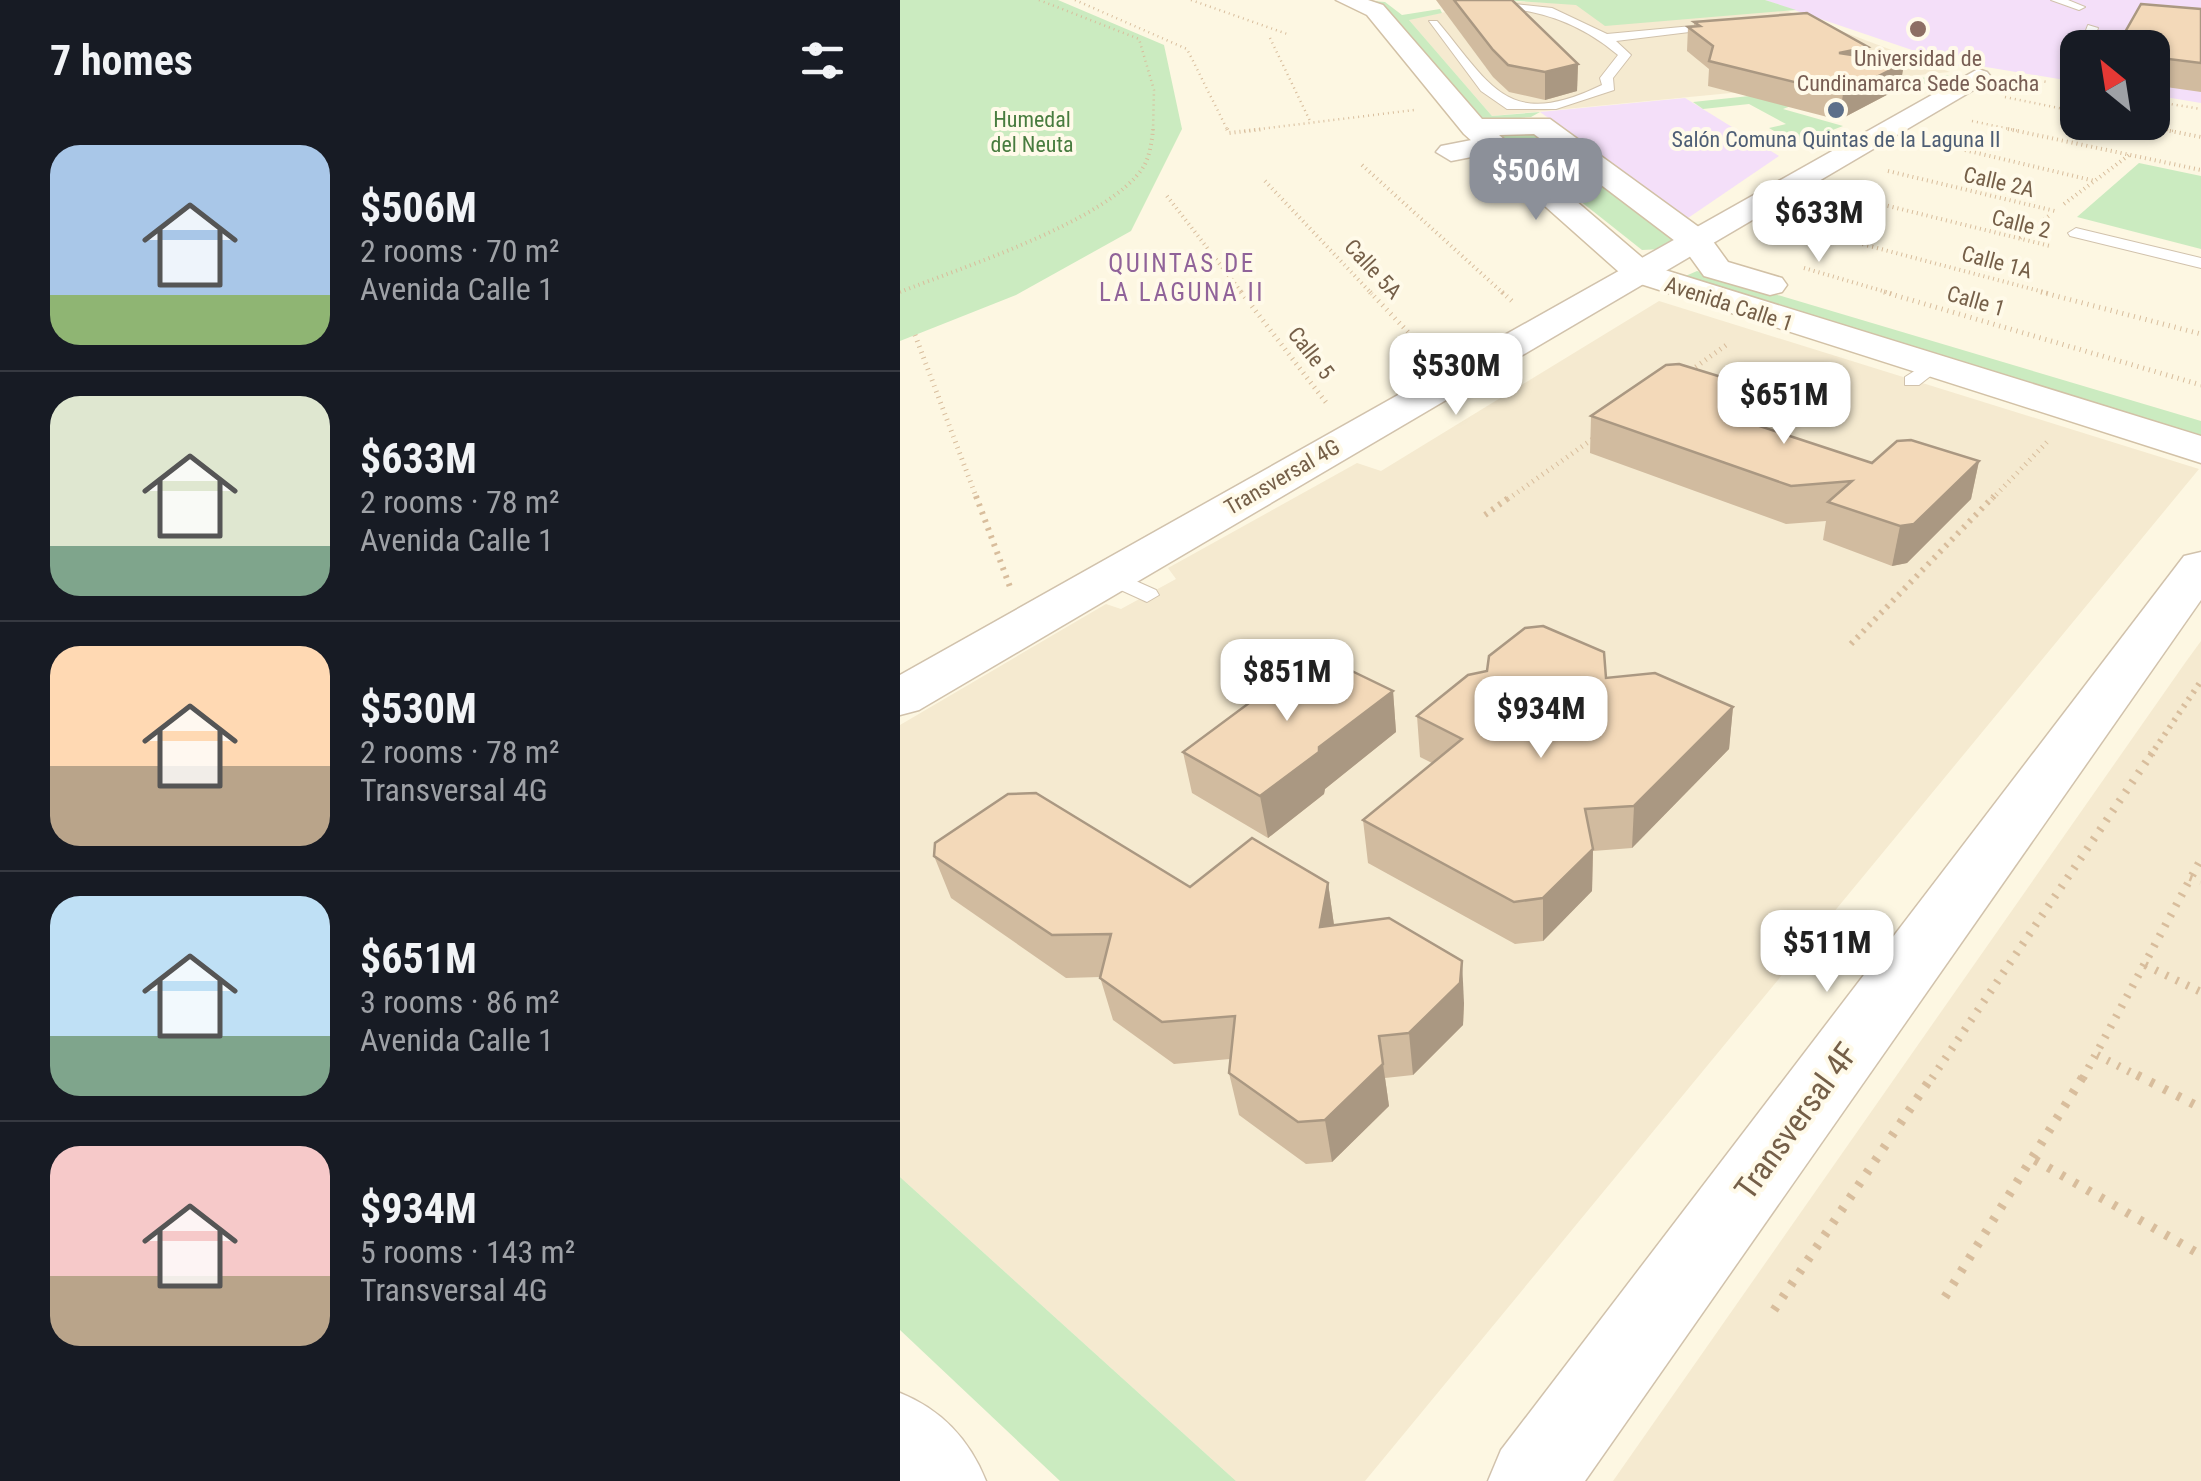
<!DOCTYPE html>
<html lang="en">
<head>
<meta charset="utf-8">
<style>
	:root { --surface:#171b24; --page:#20242c; --text:#f1f3f6; --muted:#9ea1a6; --line:#363941; --accent:#8c9099 }
	body { margin:0; font-family:"Roboto Condensed",sans-serif; background:var(--page); color:var(--text); height:100vh; display:flex; flex-direction:column; font-size:38px; white-space:nowrap }
	* { box-sizing:border-box; margin:0 }
	p { font-size:32px; color:var(--muted) }
	.icon { flex:none; width:55px; height:55px; fill:none; stroke:currentColor; stroke-width:2; stroke-linecap:round; stroke-linejoin:round }
	.map { position:relative; flex:1; overflow:hidden }
	.drawer { display:flex; flex-direction:column; background:var(--surface); width:900px }
	.drawer>* { flex:none }
	.needle { width:65px; rotate:330deg }
	.tools { position:absolute; left:1160px; top:30px; display:grid; gap:20px }
	.tools a { display:grid; place-items:center; width:110px; height:110px; border-radius:20px; background:var(--surface); box-shadow:0 2px 8px #0004; font-size:50px }
	.price { position:absolute; translate:-50% -85px; padding:0 22px; border-radius:20px; background:#fff; color:#222; font-size:32px; line-height:65px; filter:drop-shadow(0 2px 5px #0008) }
	.price::after { content:''; position:absolute; left:50%; top:60px; width:30px; height:22px; margin-left:-15px; background:inherit; clip-path:polygon(0 0,100% 0,50% 100%) }
	.price.active { background:var(--accent); color:#fff }
	ul { padding:0; list-style:none }
	li { display:flex; align-items:center; gap:30px; height:250px; padding:0 50px }
	li+li { border-top:2px solid var(--line) }
	li span { display:grid; place-items:center; flex:none; width:280px; height:200px; border-radius:30px; color:#555 }
	li>.icon { margin-inline-start:auto }
	span .icon { width:120px; height:120px; fill:#fffc; stroke-width:1 }
	li b { font-size:42px }
	h2 { display:flex; justify-content:space-between; align-items:center; height:120px; padding:0 50px; font-size:42px }
	main { display:flex; flex:1; min-height:0 }
	.map>svg:first-child { display:block }
	.residential { fill:#f5ead0 }
	.education { fill:#f4dff9 }
	.green { fill:#cbebc0 }
	.lines { fill:none; stroke-linecap:round; stroke-linejoin:round }
	.service-casing { stroke:#d1c2ac; stroke-width:2 }
	.minor-casing { stroke:#d1c2ac; stroke-width:3 }
	.secondary-casing { stroke:#d2c1a6; stroke-width:3 }
	.path-far5 { stroke:#d8bd9c; stroke-width:2.5; stroke-dasharray:1 4; stroke-linecap:butt }
	.path-far4 { stroke:#d8bd9c; stroke-width:4; stroke-dasharray:1 4; stroke-linecap:butt }
	.path-far3 { stroke:#d8bd9c; stroke-width:5; stroke-dasharray:1 5; stroke-linecap:butt }
	.path-far2 { stroke:#d8bd9c; stroke-width:6; stroke-dasharray:2.5 6; stroke-linecap:butt }
	.path-far1 { stroke:#d8bd9c; stroke-width:8; stroke-dasharray:2.5 9; stroke-linecap:butt }
	.path { stroke:#d8bd9c; stroke-width:9; stroke-dasharray:4 11; stroke-linecap:butt }
	.service { fill:#fff; fill-rule:evenodd }
	.minor { fill:#fff; fill-rule:evenodd }
	.secondary { fill:#fff; fill-rule:evenodd }
	.wall { fill:#d1bb9f }
	.shaded-wall { fill:#aa9882 }
	.building { fill:#f3d9b9; stroke:#aa9882; stroke-width:2.5 }
	.education-dot { fill:#8d6e63; stroke:#fffae9; stroke-width:4 }
	.service-dot { fill:#5c6f8a; stroke:#fffae9; stroke-width:4 }
	.labels { text-anchor:middle; dominant-baseline:central; stroke-width:8; stroke-linejoin:round; paint-order:stroke }
	.far-education-label { font-size:22px; fill:#785e54; stroke:#fffae9 }
	.far-park-label { font-size:22px; fill:#487c3f; stroke:#fffae9 }
	.far-service-label { font-size:22px; fill:#4e5e75; stroke:#fffae9 }
	.far-street-label { font-size:22px; fill:#755f48; stroke:#fffae9 }
	.far-neighbourhood-label { font-size:25px; letter-spacing:2.5px; fill:#906399; stroke:#fffae9 }
	.near-street-label { font-size:32px; fill:#755f48; stroke:#fffae9 }
</style>
</head>
<body>
<main>
<section class="drawer">
<h2>7 homes<svg class="icon" aria-label="filters" viewBox="0 0 24 24"><path d="M4 7h16M4 17h16"/><circle cx="9" cy="7" r="2"/><circle cx="15" cy="17" r="2"/></svg></h2>
<ul>
<li><span style="background:linear-gradient(#a9c7e8 75%,#8fb573 0)"><svg class="icon" aria-label="home" viewBox="0 0 24 24"><path d="M3 11l9-7 9 7M6 9v11h12V9"/></svg></span><div><b>$506M</b><p>2 rooms · 70 m²</p><p>Avenida Calle 1</p></div></li>
<li><span style="background:linear-gradient(#dfe7d0 75%,#7fa58c 0)"><svg class="icon" aria-label="home" viewBox="0 0 24 24"><path d="M3 11l9-7 9 7M6 9v11h12V9"/></svg></span><div><b>$633M</b><p>2 rooms · 78 m²</p><p>Avenida Calle 1</p></div></li>
<li><span style="background:linear-gradient(#ffd9b3 60%,#b9a48a 0)"><svg class="icon" aria-label="home" viewBox="0 0 24 24"><path d="M3 11l9-7 9 7M6 9v11h12V9"/></svg></span><div><b>$530M</b><p>2 rooms · 78 m²</p><p>Transversal 4G</p></div></li>
<li><span style="background:linear-gradient(#bfe0f5 70%,#7fa58c 0)"><svg class="icon" aria-label="home" viewBox="0 0 24 24"><path d="M3 11l9-7 9 7M6 9v11h12V9"/></svg></span><div><b>$651M</b><p>3 rooms · 86 m²</p><p>Avenida Calle 1</p></div></li>
<li><span style="background:linear-gradient(#f6c9c9 65%,#b9a48a 0)"><svg class="icon" aria-label="home" viewBox="0 0 24 24"><path d="M3 11l9-7 9 7M6 9v11h12V9"/></svg></span><div><b>$934M</b><p>5 rooms · 143 m²</p><p>Transversal 4G</p></div></li>
</ul>
</section>
<div class="map">
<svg width="1301" height="1481" viewBox="0 0 1301 1481">
	<rect width="100%" height="100%" fill="#fdf7e2"/>
	<g class="residential">
		<path d="M605 1 888 11 1050 72 592 116 508 19Z"/>
		<path d="M759 301 1299 469 465 1481H336L0 1177V725L206 604 221 609 276 579 268 568 457 463 481 471Z"/>
		<path d="M1301 641V1481H713L1285 663Z"/>
	</g>
	<g class="education">
		<path d="M865 0H1301V103L1253 95 1252 48H1178L1177 82 1074 65 1062 67Z"/>
		<path d="M785 98 879 156 788 218 640 112Z"/>
	</g>
	<g class="green">
		<path d="M0 0H158L264 45 282 129 231 231 116 295 0 341Z"/>
		<path d="M460 0 485 2 502 15 540 9 542 13 509 20 592 116 640 112 631 117 582 121Z"/>
		<path d="M604 0H865L896 10 705 26 676 5Z"/>
		<path d="M1049 75C1009 93 1012 83 974 84 942 84 912 98 883 109L943 126 896 144 869 128 886 124 849 104 803 109 793 102Z"/>
		<path d="M634 132 775 241 762 249 742 250 597 135Z"/>
		<path d="M1239 163 1301 176V249L1177 217Z"/>
		<path d="M797 271 1301 421V436L781 278Z"/>
		<path d="M0 1177 336 1481H160L0 1330Z"/>
	</g>
	<g class="lines">
		<g class="service-casing">
			<g id="service">
				<path d="M1151 0H1168L1185 7 1179 10Z"/>
				<path d="M588 1 652 8 707 34 824 23 830 27 716 41 731 55 713 78 714 90 656 109H607L581 91 529 21H537C592 86 607 131 702 85L700 78 718 55C679 22 642 11 592 6Z"/>
				<path d="M1188 25 1198 28 1191 48H1179Z"/>
				<path d="M1178 63V81H1168L1172 67Z"/>
				<path d="M1176 228 1301 258V268L1170 236 1168 233Z"/>
				<path d="M1030 361 1037 363V371L1019 385H1005V377Z"/>
				<path d="M209 569 256 590 259 595 247 602 201 581 197 576 201 571Z"/>
			</g>
		</g>
		<g class="minor-casing">
			<g id="minor">
				<path d="M1078 69 1087 72 1091 77 1087 82 19 710 0 715V675Z"/>
				<path d="M592 136 602 139 606 145 602 151 551 161 536 152 541 146Z"/>
				<path d="M1301 552V600L685 1481H588L601 1450 1284 556Z"/>
				<path d="M0 1393C42 1410 69 1439 86 1481H0Z"/>
			</g>
		</g>
		<g class="secondary-casing">
			<path id="secondary" d="M436 0H468L483 5 582 119H650L807 233 828 262 882 278 887 285 882 292 870 295 804 276 783 247 634 134 599 135 752 266 1301 436V463L728 280 564 134 467 15Z"/>
		</g>
		<g class="path-far5">
			<path d="M139 0 239 39 254 90 253 131"/>
			<path d="M175 0 287 49 328 131"/>
			<path d="M291 0 390 35"/>
			<path d="M370 38 410 121"/>
			<path d="M1115 76 1147 82"/>
			<path d="M1105 97 1178 112"/>
			<path d="M1252 101 1301 109"/>
			<path d="M1072 121 1119 131"/>
			<path d="M1228 122 1273 131"/>
			<path d="M344 131 514 110"/>
		</g>
		<g class="path-far4">
			<path d="M327 129 329 133 364 129"/>
			<path d="M1108 129 1301 170"/>
			<path d="M1260 129 1301 137"/>
			<path d="M1031 142 1195 181"/>
			<path d="M462 165 604 294"/>
			<path d="M988 171 1155 211"/>
			<path d="M365 181 472 294"/>
			<path d="M944 195 1150 246"/>
			<path d="M267 196 343 294"/>
			<path d="M1164 204 1229 155"/>
			<path d="M890 225 1151 294"/>
			<path d="M1120 238 1150 215"/>
			<path d="M904 268 993 294"/>
			<path d="M0 292C60 268 211 220 244 166 250 155 252 141 253 129"/>
		</g>
		<g class="path-far3">
			<path d="M341 292 428 405"/>
			<path d="M470 292 526 351"/>
			<path d="M602 292 613 302"/>
			<path d="M984 292 1301 385"/>
			<path d="M1141 292 1301 334"/>
			<path d="M15 335 77 499"/>
			<path d="M786 374 829 343"/>
			<path d="M608 499 694 438"/>
			<path d="M1092 499 1147 442"/>
		</g>
		<g class="path-far2">
			<path d="M76 496 110 587"/>
			<path d="M585 515 611 496"/>
			<path d="M951 644 1094 496"/>
			<path d="M1250 756 1301 681"/>
		</g>
		<g class="path-far1">
			<path d="M1290 877 1301 881"/>
			<path d="M1245 965 1301 992"/>
			<path d="M1197 1055 1242 1078"/>
			<path d="M1032 1078 1252 753"/>
			<path d="M1183 1078 1301 859"/>
		</g>
		<g class="path">
			<path d="M1237 1075 1301 1108"/>
			<path d="M1135 1160 1301 1255"/>
			<path d="M1045 1297 1184 1075"/>
			<path d="M874 1310 1033 1075"/>
		</g>
		<use href="#service" class="service"/>
		<use href="#minor" class="minor"/>
		<use href="#secondary" class="secondary"/>
	</g>
	<g class="wall">
		<path d="M536 0H612L678 64 677 91 645 100 609 92 593 77Z"/>
		<path d="M1301 9V92L1252 85V48Z"/>
		<path d="M794 22 968 47 967 57 1004 63 1000 88 939 120 808 86 809 69 787 51 788 27 794 26Z"/>
		<path d="M691 416 835 418 972 463 1079 461 1071 499 1007 563 992 566 923 540 926 521 886 524 690 453Z"/>
		<path d="M706 678 833 707 829 749 732 848 693 851 692 891 643 941 615 944 468 863 463 820 532 763 520 757 517 716Z"/>
		<path d="M493 691 496 732 425 789 424 794 368 838 292 793 283 752Z"/>
		<path d="M34 856 290 887 428 883 434 925 564 1003 563 1025 513 1075 485 1078 489 1106 432 1162 406 1164 339 1115 329 1073 330 1059 274 1064 213 1020 200 977 166 978 51 898Z"/>
	</g>
	<g class="shaded-wall">
		<path d="M968 47 965 71 939 53Z"/>
		<path d="M1004 63 1000 88 939 120 943 94Z"/>
		<path d="M678 64 677 91 645 100V72Z"/>
		<path d="M1079 461 1071 499 1007 563 992 566 1000 526Z"/>
		<path d="M493 691 496 732 425 789 424 794 368 838 360 796 419 747Z"/>
		<path d="M833 707 829 749 732 848 734 806Z"/>
		<path d="M693 849 692 891 643 941V898Z"/>
		<path d="M428 883 434 925 420 927Z"/>
		<path d="M562 961 564 1003 563 1025 513 1075 509 1033Z"/>
		<path d="M483 1064 489 1106 432 1162 425 1120Z"/>
	</g>
	<g class="building">
		<path d="M554 0H612L678 64 645 72 608 65 593 50Z"/>
		<path d="M1241 4 1301 9V63L1252 57V48H1216Z"/>
		<path d="M907 13 968 47 939 53 1004 63 943 94 809 61 813 46 788 27 800 26 794 22Z"/>
		<path d="M779 364 828 379 835 418 972 463 997 441 1011 440 1079 461 1014 524 1000 526 928 502 952 481 891 486 691 416 766 365Z"/>
		<path d="M643 626 704 652 706 678 755 673 833 707 734 806 685 809 693 849 643 898 614 902 463 820 562 739 517 716 568 675 587 671 589 656 625 628Z"/>
		<path d="M425 658 493 691 419 747V752L360 796 283 752 407 660Z"/>
		<path d="M136 793 290 887 352 838 428 883 420 927 489 918 562 961 560 983 509 1033 479 1036 483 1064 425 1120 398 1122 329 1073 335 1016 262 1022 200 978 211 934 152 935 34 856 35 843 108 794Z"/>
	</g>
	<circle class="education-dot" cx="1018" cy="29" r="10"/>
	<circle class="service-dot" cx="936" cy="110" r="10"/>
	<g class="labels">
		<g class="far-education-label">
			<text x="1018" y="58">Universidad de<tspan x="1018" dy="25">Cundinamarca Sede Soacha</tspan></text>
		</g>
		<g class="far-park-label">
			<text x="132" y="119">Humedal<tspan x="132" dy="25">del Neuta</tspan></text>
		</g>
		<g class="far-service-label">
			<text x="936" y="139">Salón Comuna Quintas de la Laguna II</text>
		</g>
		<g class="far-street-label">
			<text transform="translate(1099 182) rotate(13)">Calle 2A</text>
			<text transform="translate(1121 224) rotate(14)">Calle 2</text>
			<text transform="translate(1097 262) rotate(15)">Calle 1A</text>
			<text transform="translate(473 269) rotate(47)">Calle 5A</text>
			<text transform="translate(1076 301) rotate(16)">Calle 1</text>
			<text transform="translate(829 304) rotate(18)">Avenida Calle 1</text>
			<text transform="translate(411 353) rotate(52)">Calle 5</text>
			<text transform="translate(382 477) rotate(-30)">Transversal 4G</text>
		</g>
		<g class="far-neighbourhood-label">
			<text x="282" y="263">QUINTAS DE<tspan x="282" dy="29">LA LAGUNA II</tspan></text>
		</g>
		<g class="near-street-label">
			<text transform="translate(896 1121) rotate(-54)">Transversal 4F</text>
		</g>
	</g>
</svg>
<div class="tools">
<a><svg class="needle" viewBox="-14 -14 28 28"><path d="M0-13l5 13h-10z" fill="#e53935"/><path d="M0 13l5-13h-10z" fill="#9ea1a6"/></svg></a>
</div>
<b class="price active" style="left:636px;top:223px">$506M</b>
<b class="price" style="left:919px;top:265px">$633M</b>
<b class="price" style="left:556px;top:418px">$530M</b>
<b class="price" style="left:884px;top:447px">$651M</b>
<b class="price" style="left:387px;top:724px">$851M</b>
<b class="price" style="left:641px;top:761px">$934M</b>
<b class="price" style="left:927px;top:995px">$511M</b>
</div>
</main>
</body>
</html>
